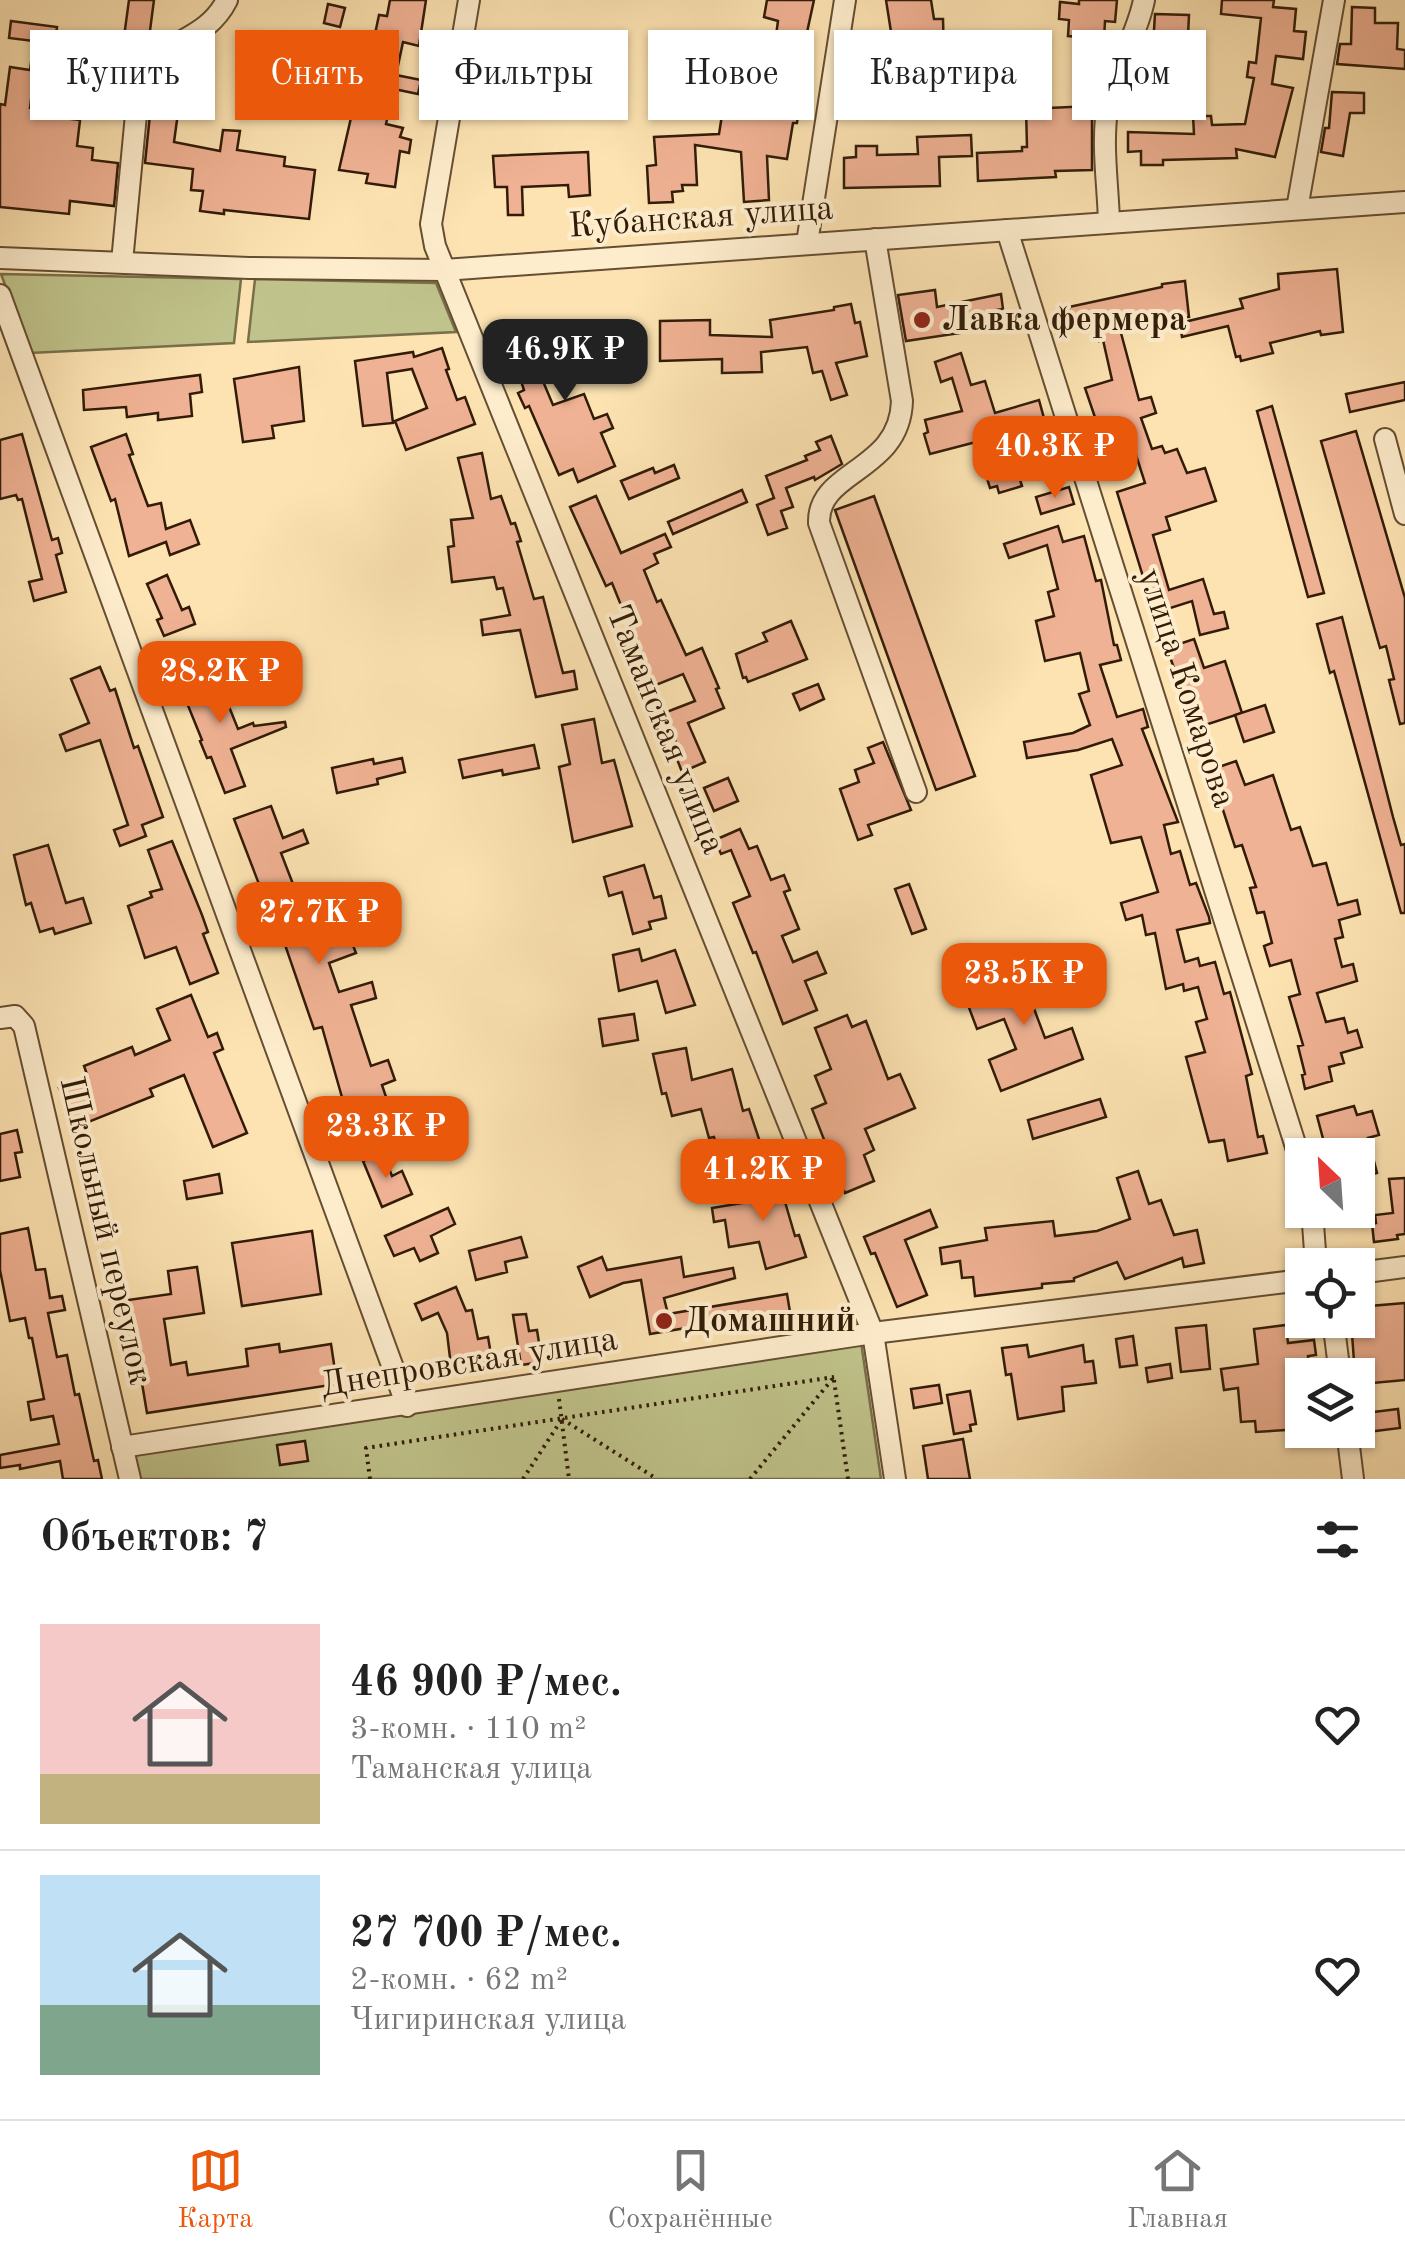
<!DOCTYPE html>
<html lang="ru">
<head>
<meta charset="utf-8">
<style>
	:root { --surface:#fff; --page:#f6f6f6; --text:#222; --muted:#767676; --line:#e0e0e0; --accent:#ea580c }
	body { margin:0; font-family:"Old Standard TT",serif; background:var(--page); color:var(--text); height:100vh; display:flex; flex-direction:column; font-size:38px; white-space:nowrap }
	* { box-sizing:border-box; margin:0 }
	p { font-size:32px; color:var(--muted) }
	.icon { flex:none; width:55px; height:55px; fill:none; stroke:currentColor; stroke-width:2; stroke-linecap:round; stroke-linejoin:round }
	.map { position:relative; height:1479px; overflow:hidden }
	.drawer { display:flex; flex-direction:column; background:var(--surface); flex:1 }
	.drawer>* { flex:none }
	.hud { position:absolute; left:30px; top:30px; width:1345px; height:90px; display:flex; gap:20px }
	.needle { width:65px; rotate:335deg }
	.buttons { position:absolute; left:1285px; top:1138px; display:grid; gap:20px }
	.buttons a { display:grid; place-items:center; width:90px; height:90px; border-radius:0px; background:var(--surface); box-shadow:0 2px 8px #0004; font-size:50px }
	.price { position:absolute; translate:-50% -85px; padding:0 22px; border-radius:20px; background:var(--accent); color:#fff; font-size:32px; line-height:65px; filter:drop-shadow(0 2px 5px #0008) }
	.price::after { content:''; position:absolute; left:50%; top:60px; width:30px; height:22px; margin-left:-15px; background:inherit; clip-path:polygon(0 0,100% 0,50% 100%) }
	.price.current { background:#222; color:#fff }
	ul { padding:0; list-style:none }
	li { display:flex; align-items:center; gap:30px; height:250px; padding:0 40px }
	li+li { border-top:2px solid var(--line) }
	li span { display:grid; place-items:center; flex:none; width:280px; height:200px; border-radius:0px; color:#555 }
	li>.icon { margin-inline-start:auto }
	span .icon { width:120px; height:120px; fill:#fffc; stroke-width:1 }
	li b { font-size:42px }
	h2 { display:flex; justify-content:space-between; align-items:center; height:120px; padding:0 40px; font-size:42px }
	.pill { padding:0 35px; border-radius:0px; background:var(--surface); box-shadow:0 2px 8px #0004; font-size:35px; line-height:90px }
	.pill.current { background:var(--accent); color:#fff }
	.tabs { display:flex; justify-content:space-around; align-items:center; height:140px; border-top:2px solid var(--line); background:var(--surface); font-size:28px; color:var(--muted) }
	.tabs a { display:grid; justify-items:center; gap:5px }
	.tabs .current { color:var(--accent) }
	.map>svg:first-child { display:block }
	.green { fill:#c0c38b; stroke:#79704a; stroke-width:2.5 }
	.building { fill:#f0b294; stroke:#321c08; stroke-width:2.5 }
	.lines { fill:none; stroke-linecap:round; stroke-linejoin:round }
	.minor-casing { stroke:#654e32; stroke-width:24 }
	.path { stroke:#321c08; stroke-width:4; stroke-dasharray:2.5 5; stroke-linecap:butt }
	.minor { stroke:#feedcd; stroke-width:20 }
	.poi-dot { fill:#8f2418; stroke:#feedcd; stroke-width:4 }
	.labels { text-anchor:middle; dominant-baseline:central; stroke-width:8; stroke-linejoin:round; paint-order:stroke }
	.street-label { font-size:35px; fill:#321c08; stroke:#feedcd }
	.poi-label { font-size:35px; font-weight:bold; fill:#321c08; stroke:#feedcd; text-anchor:start }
</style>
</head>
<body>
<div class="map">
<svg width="1405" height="1479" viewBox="0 0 1405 1479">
	<rect width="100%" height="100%" fill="#fde3b2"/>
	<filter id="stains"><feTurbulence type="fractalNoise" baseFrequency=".002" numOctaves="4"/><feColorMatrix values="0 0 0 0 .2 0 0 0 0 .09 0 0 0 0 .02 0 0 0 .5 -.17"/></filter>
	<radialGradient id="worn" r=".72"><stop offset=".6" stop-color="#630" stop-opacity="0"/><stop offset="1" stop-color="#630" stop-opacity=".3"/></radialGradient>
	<g class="green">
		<path d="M1 274 241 279 234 343 30 353Z"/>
		<path d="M255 279 436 283 456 332 248 342Z"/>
		<path d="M861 1342 881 1479H140L133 1452Z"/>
	</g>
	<g class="building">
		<path d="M129 0H154L148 46 123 44Z"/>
		<path d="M390 0H426L419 46 403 42 396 75 421 80 418 94 394 89 386 124 403 128 400 137 411 140 409 153 400 151 395 187 366 183 368 174 339 170 353 109H350L351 101 328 95 336 59 360 64 362 56 370 58 379 15 387 16Z"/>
		<path d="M767 0H814L806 37 802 73H808L804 101 800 100 797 123H793L787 159 767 156 769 200 744 202 741 152 695 145 697 185H682L683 191 672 192 673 202 649 203 647 166 656 165 654 137 719 134 722 115 733 117 739 75 748 76 752 46 774 50 778 21 764 17Z"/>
		<path d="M886 0H931L934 19H943L944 57 934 58 933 108 886 107 887 66 873 67 872 39 892 38Z"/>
		<path d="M1079 0H1117L1115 22 1105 21 1104 39 1068 36 1069 20 1059 19 1060 2 1079 4Z"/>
		<path d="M1222 0H1274L1273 7 1296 9 1294 31 1306 32 1303 59 1276 56 1272 84 1293 88 1275 157 1236 149 1237 158 1163 160V165H1141V151L1128 152V132L1194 134 1193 116H1211L1212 125 1245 124 1254 78 1247 77 1249 62 1256 63 1261 18 1221 14Z"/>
		<path d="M328 4 345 8 340 27 324 23Z"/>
		<path d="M1352 7 1375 8V23H1398L1397 49 1405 50V69L1337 64 1340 44H1351Z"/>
		<path d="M1155 14 1189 15 1187 57 1159 56 1160 46H1153Z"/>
		<path d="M11 21 57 27 55 44 80 47 78 81 34 76 30 108 37 109 36 115 80 120 77 146 93 148 92 160 118 163 114 206 70 201 69 214 0 207V104L5 105 10 67 30 70 34 41 9 38Z"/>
		<path d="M515 68 516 94H501L499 69Z"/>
		<path d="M621 79 622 92 567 95V81Z"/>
		<path d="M1332 92 1364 93V113H1350L1343 156 1321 152 1325 128H1329Z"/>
		<path d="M152 95 180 98 174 142 220 151 223 130 240 131 237 150 285 157 284 166 315 170 309 219 224 210V214L200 211 203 191 191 190 193 169 145 163Z"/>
		<path d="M1092 106V170L1055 171 1056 177 978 181 977 153 1022 151V147H1027L1026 109Z"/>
		<path d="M971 135 972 156 939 157 940 186 844 188V158L856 157V146H877V155L918 154 917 137Z"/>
		<path d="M588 152 590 195 569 197 568 185 522 187 523 215H508L507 187H495L493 156Z"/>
		<path d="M1337 269 1343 332 1321 335 1320 331 1270 343 1273 353 1241 361 1240 356 1236 357 1228 326 1182 337 1180 323 1243 308 1240 299 1279 289 1278 274Z"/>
		<path d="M1185 281 1189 317 1147 321 1148 327 1121 333 1139 400 1151 397 1156 413 1141 418 1152 449 1162 446 1165 453 1177 449 1187 473 1205 468 1216 501 1166 517 1170 530 1153 535 1169 590 1203 579 1214 614 1224 612 1228 628 1200 635 1192 601 1158 612 1148 582 1145 583 1117 492 1145 483 1128 430 1102 438 1085 388 1112 380 1103 340 1099 341 1094 322 1073 327 1069 307 1162 287V284Z"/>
		<path d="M935 290 937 307 1001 294 1003 309 990 311 991 315 958 320 960 333 906 341 898 295Z"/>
		<path d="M851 304 855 323 860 322 867 356 836 363 847 395 831 400 822 371 813 373 807 347 761 352 762 372 722 373V359L660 361V321L710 320V335L772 337 770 320 834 310V307Z"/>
		<path d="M605 324 610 344 580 352 581 357 567 361 564 350 534 360 553 405 584 394 594 419 607 414 613 428 601 433 615 466 578 482 573 469 559 475 529 406 525 408 518 393 524 390 509 344 542 333 544 337Z"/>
		<path d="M442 348 449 369 446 370 457 400 465 397 475 424 406 450 395 421 427 408 412 369 387 373 393 423 363 426 355 361 413 352 414 357Z"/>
		<path d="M961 353 971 385 985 381 995 413 1039 400 1045 422 1009 432 1014 448 1010 449 1022 486 999 493 997 486 990 488 976 442 930 454 924 434 928 432 925 420 962 411 952 378 941 382 935 362Z"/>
		<path d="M299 367 304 421 272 426 274 438 243 442 234 379Z"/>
		<path d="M200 375 202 392 190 394 192 416 158 420V413L127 417 126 407 84 410 83 390Z"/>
		<path d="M1405 382V400L1350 412 1346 394Z"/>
		<path d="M1272 406 1324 593 1308 597 1257 411Z"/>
		<path d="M1356 431 1405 598V723L1400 724 1389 680 1394 679 1386 646 1380 648 1321 441Z"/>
		<path d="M22 434 52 540 58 538 62 553 56 555 66 592 34 601 29 582 42 579 22 499 18 500 16 495 0 499V440Z"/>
		<path d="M126 434 133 454 129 455 148 506 161 503 166 529 190 520 199 544 170 555 166 542 129 556 115 499 111 501 91 447Z"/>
		<path d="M831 436 842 464 815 480 814 477 786 488 793 507 781 511 787 528 768 535 757 505 774 498 766 476 807 460 805 456 820 450 816 442Z"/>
		<path d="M482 453 491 499 501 496 511 524 515 523 521 541 517 542 534 599 543 597 563 673 574 671 577 689 536 697 520 630 483 635 481 620 510 615 503 588 497 589 494 577 452 582 448 547 454 546 451 520 473 518 458 458Z"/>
		<path d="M674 465 679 478 629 499 621 481 653 468 655 473Z"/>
		<path d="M1069 487 1074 504 1041 514 1036 497Z"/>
		<path d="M742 490 747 502 673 534 668 522Z"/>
		<path d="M596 496 621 553 665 534 671 547 654 554 658 563 644 570 657 602 661 600 686 655 702 648 719 688 716 689 724 708 688 723 705 762 682 772 675 754 680 752 664 713 695 701 683 674 651 687 635 649 630 651 623 634 631 630 612 583 606 586 570 507Z"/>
		<path d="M874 496 975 776 936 790 835 510Z"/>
		<path d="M1058 526 1063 542 1084 536 1096 581 1101 580 1114 645H1117L1121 660 1100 665 1117 717 1143 709 1148 727 1142 729 1178 822 1164 825 1171 854 1180 851 1190 885 1196 883 1209 917 1210 923 1177 930 1185 962 1198 958 1200 966 1215 962 1224 994 1230 992 1252 1074 1246 1076 1258 1137 1263 1136 1267 1153 1228 1161 1224 1140 1209 1142 1186 1057 1205 1052 1196 1022 1207 1019 1198 987 1184 991 1183 984 1166 989 1155 933 1146 935 1142 915 1126 920 1121 903 1158 892 1141 837 1111 843 1091 775 1122 765 1112 739 1078 750 1027 758 1024 742 1073 733 1090 725 1079 694 1089 691 1080 653 1045 661 1036 621 1054 616 1048 592 1058 589 1047 545 1009 558 1004 544Z"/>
		<path d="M167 575 182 610 189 607 195 624 164 636 157 620 162 618 147 584Z"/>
		<path d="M1342 617 1393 817 1401 845 1405 844V913H1401L1334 671 1330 673 1317 624Z"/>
		<path d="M791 621 807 659 748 682 746 677 743 678 736 654 767 641 763 633Z"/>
		<path d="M1194 639 1204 668 1225 661 1242 713 1193 729 1178 690 1181 689 1167 648Z"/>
		<path d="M100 667 110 691 115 689 134 748 138 746 163 817 142 825 146 836 120 846 114 830 128 825 100 740 66 751 60 735 89 723 71 679Z"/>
		<path d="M213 667 238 729 253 723 254 726 285 722 286 727 231 749 245 786 225 793 211 757 207 758 200 741 202 740 178 681Z"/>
		<path d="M818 684 824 699 800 710 793 694Z"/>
		<path d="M1265 705 1274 732 1244 742 1235 715Z"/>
		<path d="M594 719 602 763 614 760 632 826 573 842 559 767 570 764 562 725Z"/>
		<path d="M883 742 911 810 868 825 872 835 858 840 840 789 859 782 855 770 874 763 868 748Z"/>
		<path d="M534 745 539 768 503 775 502 770 463 778 459 760Z"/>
		<path d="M402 758 405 772 377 779 378 784 337 793 332 768 373 759 374 764Z"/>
		<path d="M1236 761 1245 785 1273 775 1291 830 1300 827 1313 866 1326 863 1338 905 1357 900 1360 914 1339 920 1343 937 1335 939 1342 967 1353 964 1357 981 1317 993 1326 1022 1344 1018 1348 1033 1357 1030 1362 1047 1341 1053 1344 1063 1329 1067 1332 1081 1305 1089 1302 1075 1305 1074 1298 1046 1303 1045 1289 997 1300 994 1291 960 1270 966 1264 946 1272 943 1264 912 1257 913 1250 888 1256 887 1242 845 1235 847 1210 770Z"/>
		<path d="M728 778 738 801 714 811 704 788Z"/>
		<path d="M271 806 283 838 303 830 308 843 281 853 303 910 335 899 356 953 329 963 339 992 372 982 376 998 351 1005 371 1066 388 1060 395 1080 382 1085 392 1115 351 1129 322 1027 314 1029 271 904 267 905 234 819Z"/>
		<path d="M740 829 749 849 757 846 771 880 784 875 790 890 784 892 799 929 782 936 793 962 817 952 826 973 805 981 817 1010 783 1024 756 952 753 953 733 903 750 896 731 850 721 854 715 840Z"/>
		<path d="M172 841 202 915 208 932 203 934 218 973 190 984 176 947 145 958 128 906 152 897 150 892 162 889 148 850Z"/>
		<path d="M48 845 66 903 83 898 91 923 55 934 53 928 40 932 31 903 26 905 14 855Z"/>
		<path d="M644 865 654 898 661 896 666 918 649 922 651 929 633 934 622 892 609 896 604 877Z"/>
		<path d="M909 884 926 929 912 934 895 889Z"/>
		<path d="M639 949 642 961 675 950 695 1005 666 1013 657 981 619 991 613 955Z"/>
		<path d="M1048 966 1059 996 1033 1006 1045 1038 1072 1028 1083 1059 1001 1091 989 1060 1016 1049 1004 1019 977 1029 965 997Z"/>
		<path d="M191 995 208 1037 217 1033 223 1049 214 1053 247 1133 213 1147 184 1075 150 1089 153 1096 76 1127 59 1088 88 1077 84 1066 132 1047 135 1055 170 1040 157 1009Z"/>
		<path d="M634 1014 638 1040 603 1046 599 1019Z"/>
		<path d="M847 1015 852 1027 866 1021 888 1079 900 1074 915 1108 865 1129 874 1150 864 1155 874 1181 845 1193 812 1109 826 1103 815 1076 831 1069 815 1028Z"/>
		<path d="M686 1048 692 1080 732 1069 743 1111 749 1109 764 1154 721 1165 714 1137 709 1138 701 1109 672 1116 666 1093 662 1094 653 1054Z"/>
		<path d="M1100 1099 1106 1117 1033 1139 1028 1120Z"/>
		<path d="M1354 1106 1357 1115 1372 1111 1379 1135 1368 1138 1377 1173 1358 1179V1155H1345L1342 1145 1326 1150 1317 1116Z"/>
		<path d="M17 1130 22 1152 15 1153 20 1177 0 1181V1134Z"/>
		<path d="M383 1153 392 1176 402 1171 412 1194 382 1207 363 1161Z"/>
		<path d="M1138 1171 1149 1204 1161 1200 1174 1235 1197 1230 1204 1263 1184 1267 1182 1258 1125 1279 1117 1262 1074 1278V1281L1042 1284V1288L975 1296 973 1277 962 1278 960 1261 942 1264 940 1248 987 1240 985 1228 1053 1221 1055 1236 1097 1231 1130 1219 1117 1178Z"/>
		<path d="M219 1174 222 1193 187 1199 184 1181Z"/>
		<path d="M778 1178 795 1236 799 1235 806 1257 766 1269 759 1242 729 1247 725 1220 714 1222 712 1208 748 1202 744 1186Z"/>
		<path d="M1405 1178V1234L1397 1235 1398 1239 1374 1242 1372 1224 1376 1223 1375 1215 1393 1213 1389 1179Z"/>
		<path d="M448 1208 455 1224 431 1236 438 1253 420 1261 414 1248 394 1256 385 1236Z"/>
		<path d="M930 1210 937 1227 905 1240 927 1295 897 1307 875 1253 871 1254 864 1237Z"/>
		<path d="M28 1228 36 1270 45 1269 50 1298 62 1296 65 1310 48 1313 57 1357 67 1355 75 1395 79 1394 94 1461 98 1460 102 1479H63L60 1461 20 1469V1465L0 1468V1455L59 1444 53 1416 31 1420 28 1402 44 1399 32 1338H29L25 1318 10 1321 0 1270V1234Z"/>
		<path d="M312 1231 321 1294 242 1306 232 1243Z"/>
		<path d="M521 1237 527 1257 505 1262 507 1272 476 1280 469 1251Z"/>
		<path d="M602 1257 607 1270 681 1257 684 1277 733 1268 735 1278 664 1298 668 1314 787 1294 792 1324 773 1327 772 1320 699 1333 698 1326 650 1334 641 1280 623 1283 590 1297 578 1267Z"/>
		<path d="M197 1267 204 1313 164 1319 171 1365 186 1362 188 1375 248 1366 246 1349 279 1344 280 1352 331 1344 337 1384 147 1413 128 1300 171 1294 168 1271Z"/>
		<path d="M456 1287 466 1311 472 1310 478 1339 488 1337 492 1360 451 1366 447 1333 438 1313 422 1320 415 1304Z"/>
		<path d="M1405 1303V1380L1373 1383 1372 1374 1355 1375 1351 1320H1358V1307Z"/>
		<path d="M526 1314 529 1331 537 1330 542 1362 521 1365 513 1315Z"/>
		<path d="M1206 1325 1210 1369 1181 1372 1176 1328Z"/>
		<path d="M1286 1325 1288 1343 1314 1340 1316 1355 1308 1356 1310 1375H1302V1429L1256 1432 1255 1421 1241 1422 1238 1388 1224 1390 1221 1369 1258 1364 1254 1329Z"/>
		<path d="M1133 1336 1137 1365 1120 1367 1116 1339Z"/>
		<path d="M1027 1345 1029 1357 1083 1345 1085 1362 1093 1361 1096 1383 1062 1387 1064 1411 1018 1419 1011 1374 1006 1375 1002 1348Z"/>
		<path d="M1170 1364 1172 1378 1148 1382 1146 1368Z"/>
		<path d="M939 1385 942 1403 914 1408 911 1389Z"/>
		<path d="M970 1391 976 1424 970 1425 971 1431 954 1434 947 1395Z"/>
		<path d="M1398 1409 1400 1428 1367 1432 1365 1413Z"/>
		<path d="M963 1439 970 1479H928L923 1446Z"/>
		<path d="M305 1441 308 1461 280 1465 277 1445Z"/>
	</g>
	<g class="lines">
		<g class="minor-casing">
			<g id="minor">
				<path d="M469 0 431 224 435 246 873 1333 895 1479"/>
				<path d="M1297 209 1334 0"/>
				<path d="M1109 222C1108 184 1101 142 1108 104 1115 68 1137 36 1144 0"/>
				<path d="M1007 230 1302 1166"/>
				<path d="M875 239 902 401C900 472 817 470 819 523L916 792"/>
				<path d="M807 243 845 0"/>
				<path d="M0 258 249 268 444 270 1405 202"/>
				<path d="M122 262 139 83C154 39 204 46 227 0"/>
				<path d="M0 295 407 1406"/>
				<path d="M1385 439 1405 514"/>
				<path d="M0 1018 15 1016 24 1026 130 1479"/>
				<path d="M1312 1210 1316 1265"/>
				<path d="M1358 1273 1405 1267"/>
				<path d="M1333 1320 1340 1375"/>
				<path d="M1347 1430 1353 1479"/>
				<path d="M122 1447 873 1333 1302 1280"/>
			</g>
		</g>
		<g class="path">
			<path d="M834 1380 848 1479"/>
			<path d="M559 1399 569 1479"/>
			<path d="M562 1419 657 1479"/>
			<path d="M370 1479 366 1448 834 1377"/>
			<path d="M523 1479 562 1419"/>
			<path d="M750 1479 834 1377"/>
		</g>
		<use href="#minor" class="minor"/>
	</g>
	<g class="poi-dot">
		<circle cx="922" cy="320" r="10"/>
		<circle cx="664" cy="1321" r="10"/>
	</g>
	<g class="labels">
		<g class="street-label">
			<text transform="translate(701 218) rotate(-4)">Кубанская улица</text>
			<text transform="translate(1186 688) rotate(72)">улица Комарова</text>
			<text transform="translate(665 730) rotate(68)">Таманская улица</text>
			<text transform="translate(105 1231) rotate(77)">Школьный переулок</text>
			<text transform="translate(469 1363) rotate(-9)">Днепровская улица</text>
		</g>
		<g class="poi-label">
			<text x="942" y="320">Лавка фермера</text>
			<text x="684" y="1321">Домашний</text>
		</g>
	</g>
	<rect width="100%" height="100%" filter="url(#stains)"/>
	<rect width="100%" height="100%" fill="url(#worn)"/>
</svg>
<div class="buttons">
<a><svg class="needle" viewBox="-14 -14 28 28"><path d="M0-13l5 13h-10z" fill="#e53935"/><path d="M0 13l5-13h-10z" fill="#767676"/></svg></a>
<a><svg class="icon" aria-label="locate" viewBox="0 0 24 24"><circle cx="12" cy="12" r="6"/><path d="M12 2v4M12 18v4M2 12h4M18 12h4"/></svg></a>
<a><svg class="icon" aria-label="layers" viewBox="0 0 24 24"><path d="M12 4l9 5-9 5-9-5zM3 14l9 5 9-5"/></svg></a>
</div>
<b class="price current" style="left:565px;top:404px">46.9K ₽</b>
<b class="price" style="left:1055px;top:501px">40.3K ₽</b>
<b class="price" style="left:220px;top:726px">28.2K ₽</b>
<b class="price" style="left:319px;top:967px">27.7K ₽</b>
<b class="price" style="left:1024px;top:1028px">23.5K ₽</b>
<b class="price" style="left:386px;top:1181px">23.3K ₽</b>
<b class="price" style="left:763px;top:1224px">41.2K ₽</b>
<div class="hud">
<a class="pill">Купить</a>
<a class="pill current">Снять</a>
<a class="pill">Фильтры</a>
<a class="pill">Новое</a>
<a class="pill">Квартира</a>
<a class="pill">Дом</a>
</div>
</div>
<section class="drawer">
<h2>Объектов: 7<svg class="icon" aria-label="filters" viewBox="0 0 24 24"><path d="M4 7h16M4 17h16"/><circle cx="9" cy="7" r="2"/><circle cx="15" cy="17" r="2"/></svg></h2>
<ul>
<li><span style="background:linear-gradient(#f6c9c9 75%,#c2b280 0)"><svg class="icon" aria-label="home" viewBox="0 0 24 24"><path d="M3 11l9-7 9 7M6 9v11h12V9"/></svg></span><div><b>46 900 ₽/мес.</b><p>3-комн. · 110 m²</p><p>Таманская улица</p></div><svg class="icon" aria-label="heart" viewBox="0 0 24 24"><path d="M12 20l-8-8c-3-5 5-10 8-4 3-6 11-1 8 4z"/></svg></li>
<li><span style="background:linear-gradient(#bfe0f5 65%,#7fa58c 0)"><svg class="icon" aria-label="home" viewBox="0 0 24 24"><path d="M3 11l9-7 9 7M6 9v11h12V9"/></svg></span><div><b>27 700 ₽/мес.</b><p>2-комн. · 62 m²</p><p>Чигиринская улица</p></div><svg class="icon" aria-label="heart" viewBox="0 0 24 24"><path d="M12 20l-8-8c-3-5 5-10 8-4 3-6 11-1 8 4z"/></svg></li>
</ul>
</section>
<nav class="tabs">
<a class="current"><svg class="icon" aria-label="map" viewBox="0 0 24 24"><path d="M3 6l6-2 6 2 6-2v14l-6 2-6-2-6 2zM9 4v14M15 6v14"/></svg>Карта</a>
<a><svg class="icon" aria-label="saved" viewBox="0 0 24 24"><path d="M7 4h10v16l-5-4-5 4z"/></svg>Сохранённые</a>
<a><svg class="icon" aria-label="home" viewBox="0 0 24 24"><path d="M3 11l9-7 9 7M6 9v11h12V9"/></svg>Главная</a>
</nav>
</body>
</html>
